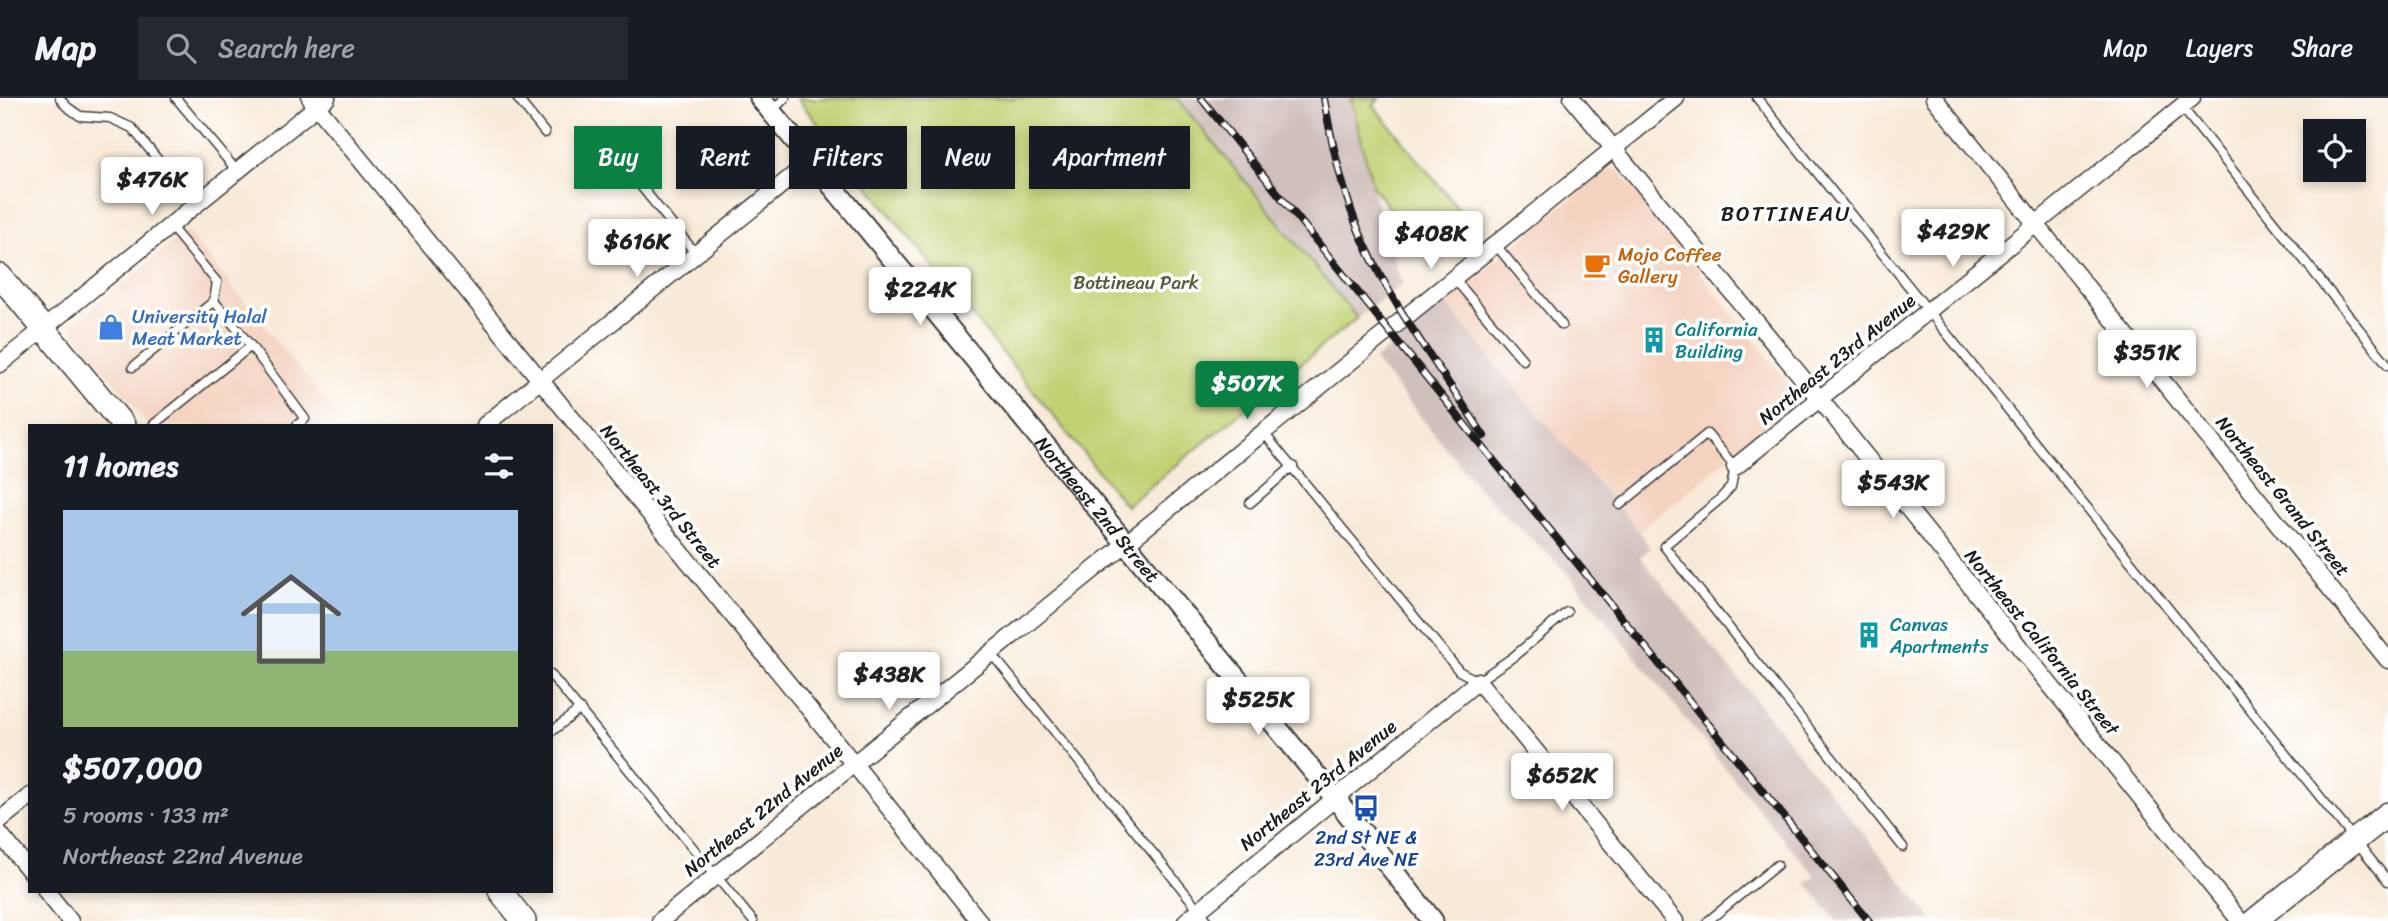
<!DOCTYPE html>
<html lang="en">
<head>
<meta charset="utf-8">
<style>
	:root { --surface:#171b24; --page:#242831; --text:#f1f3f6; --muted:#9ea1a6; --line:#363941; --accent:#0b8043 }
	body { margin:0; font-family:Sriracha,sans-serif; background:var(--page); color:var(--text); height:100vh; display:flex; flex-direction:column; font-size:26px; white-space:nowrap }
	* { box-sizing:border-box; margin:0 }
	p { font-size:23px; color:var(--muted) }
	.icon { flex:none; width:38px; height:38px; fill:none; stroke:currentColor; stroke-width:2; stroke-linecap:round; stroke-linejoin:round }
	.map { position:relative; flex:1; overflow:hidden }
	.sheet { position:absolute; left:28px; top:326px; width:525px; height:469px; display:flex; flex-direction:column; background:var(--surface); border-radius:0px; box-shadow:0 4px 10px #0003 }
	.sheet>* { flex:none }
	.hud { position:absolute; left:574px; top:28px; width:665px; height:63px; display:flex; gap:14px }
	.fabs { position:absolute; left:2303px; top:21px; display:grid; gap:14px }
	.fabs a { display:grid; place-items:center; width:63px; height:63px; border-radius:0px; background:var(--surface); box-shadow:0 4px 10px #0003; font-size:35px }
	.price { position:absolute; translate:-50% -60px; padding:0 16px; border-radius:7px; background:#fff; color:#222; font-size:23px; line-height:46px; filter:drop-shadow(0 2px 4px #0008) }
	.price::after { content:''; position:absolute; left:50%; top:42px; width:21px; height:16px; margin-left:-10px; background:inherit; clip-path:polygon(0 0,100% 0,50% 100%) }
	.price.selected { background:var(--accent); color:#fff }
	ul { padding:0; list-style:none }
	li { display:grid; align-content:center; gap:14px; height:371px; padding:0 35px }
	li span { display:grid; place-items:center; height:217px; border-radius:0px; color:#555 }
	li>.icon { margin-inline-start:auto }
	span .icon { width:126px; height:126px; fill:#fffc; stroke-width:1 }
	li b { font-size:30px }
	h2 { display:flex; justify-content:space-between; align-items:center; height:84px; padding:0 35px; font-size:30px }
	.tag { padding:0 24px; border-radius:0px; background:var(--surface); box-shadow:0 4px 10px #0003; font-size:24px; line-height:63px }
	.tag.selected { background:var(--accent); color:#fff }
	header { display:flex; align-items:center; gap:42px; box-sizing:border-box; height:98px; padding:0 35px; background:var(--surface); border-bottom:2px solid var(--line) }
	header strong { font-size:33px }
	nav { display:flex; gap:38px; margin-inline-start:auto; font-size:24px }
	.search { width:490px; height:63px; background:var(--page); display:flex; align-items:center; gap:18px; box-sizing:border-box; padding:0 24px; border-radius:0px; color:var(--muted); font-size:26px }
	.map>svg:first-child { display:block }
	.built { fill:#f4d3c0 }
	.industrial { fill:#d0c0bc }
	.green { fill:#c1d274; stroke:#6e7748; stroke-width:2 }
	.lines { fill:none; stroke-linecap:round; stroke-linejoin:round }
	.service-casing { stroke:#3d3b38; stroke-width:11 }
	.minor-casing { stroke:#3d3b38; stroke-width:19 }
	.tertiary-casing { stroke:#3d3b38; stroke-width:23 }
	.secondary-casing { stroke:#3d3b38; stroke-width:26 }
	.service { stroke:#fff; stroke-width:8 }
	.minor { stroke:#fff; stroke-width:16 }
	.tertiary { stroke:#fff; stroke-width:19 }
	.secondary { stroke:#fff; stroke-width:23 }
	.rail-casing { stroke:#1c1c1c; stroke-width:8 }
	.rail { stroke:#fff; stroke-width:5; stroke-dasharray:16; stroke-linecap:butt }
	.labels { text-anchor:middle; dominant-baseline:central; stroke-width:7; stroke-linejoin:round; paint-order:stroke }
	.food-label { font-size:19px; fill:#c56008; stroke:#fff; text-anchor:start }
	.park-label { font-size:19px; fill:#565c3b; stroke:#fff }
	.shop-label { font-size:19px; fill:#366cbe; stroke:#fff; text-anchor:start }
	.culture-label { font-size:19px; fill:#0d838f; stroke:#fff; text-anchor:start }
	.street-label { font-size:19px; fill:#1c1c1c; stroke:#fff }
	.transit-label { font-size:19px; fill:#164399; stroke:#fff }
	.neighbourhood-label { font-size:21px; letter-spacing:2px; fill:#1c1c1c; stroke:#fff }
</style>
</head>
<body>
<header>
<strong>Map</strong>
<div class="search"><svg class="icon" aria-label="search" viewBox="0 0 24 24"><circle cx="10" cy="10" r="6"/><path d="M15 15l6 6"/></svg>Search here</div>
<nav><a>Map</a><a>Layers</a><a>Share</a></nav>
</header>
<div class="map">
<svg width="2388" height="823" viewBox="0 0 2388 823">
	<rect width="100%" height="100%" fill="#fff"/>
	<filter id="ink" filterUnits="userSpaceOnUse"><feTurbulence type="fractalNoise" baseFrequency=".0143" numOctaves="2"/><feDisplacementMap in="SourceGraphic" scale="14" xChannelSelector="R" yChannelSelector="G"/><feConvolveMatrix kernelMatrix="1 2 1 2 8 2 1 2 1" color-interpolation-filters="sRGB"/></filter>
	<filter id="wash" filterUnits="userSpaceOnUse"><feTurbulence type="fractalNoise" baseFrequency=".00686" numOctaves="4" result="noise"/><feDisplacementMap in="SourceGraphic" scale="28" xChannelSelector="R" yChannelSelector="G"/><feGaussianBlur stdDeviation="1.57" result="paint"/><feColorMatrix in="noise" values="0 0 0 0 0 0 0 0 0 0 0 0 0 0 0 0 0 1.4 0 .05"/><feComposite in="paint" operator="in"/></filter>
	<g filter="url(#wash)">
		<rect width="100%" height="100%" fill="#f8ead8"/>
		<g class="built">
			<path d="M1611 71 1620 74 1625 80 1796 295 1791 309 1639 434 1506 279 1445 204 1603 74Z"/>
			<path d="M187 133 345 327H149L73 233 77 223Z"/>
		</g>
		<g class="industrial">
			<path d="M1177 0H1351L1370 84 1402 186 1357 220Z"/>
			<path d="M1445 204 1506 279 1639 434 1650 450 1640 459 1934 823H1837L1806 785 1816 778 1777 734 1566 473 1486 399 1374 262Z"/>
		</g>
		<g class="green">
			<path d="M797 0H1177L1357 220 1126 408Z"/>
			<path d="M1351 0H1380L1373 7 1459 111 1417 144 1373 90Z"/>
		</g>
	</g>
	<g filter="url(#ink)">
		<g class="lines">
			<g class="service-casing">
				<g id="service">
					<path d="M60 0 66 8 80 18 110 20 132 30 195 107"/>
					<path d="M176 0 237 73"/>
					<path d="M517 0 545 35"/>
					<path d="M1757 0 2388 783"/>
					<path d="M2181 8 2388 267"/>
					<path d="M772 13 785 0"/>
					<path d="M631 76 696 156"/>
					<path d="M170 128 217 184 214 203"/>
					<path d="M1495 146 1562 227"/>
					<path d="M1453 179 1523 262"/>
					<path d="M251 248 305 321 297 327"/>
					<path d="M133 269 214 203 251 248 153 327"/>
					<path d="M1263 334 1459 573 1478 583 1513 559 1567 514"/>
					<path d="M1250 405 1293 368"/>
					<path d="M1620 407 1707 336 1735 369 1731 389 1719 402 1664 448 1903 749"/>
					<path d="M991 555 1208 823"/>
					<path d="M551 577 753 823"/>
					<path d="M551 634 580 611"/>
					<path d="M1708 823 1777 767"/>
				</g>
			</g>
			<g class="minor-casing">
				<g id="minor">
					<path d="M310 0 854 666 979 823"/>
					<path d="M1572 0 1832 316 2240 823"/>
					<path d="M1934 0 2388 562"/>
					<path d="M0 266 327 0"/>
					<path d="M485 327 811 63"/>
					<path d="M1735 369 2192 0"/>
					<path d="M0 722 30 698"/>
					<path d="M0 736 30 773"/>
					<path d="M46 793 70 823"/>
					<path d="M660 823 1676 0"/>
					<path d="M1186 823 1478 583 1675 823"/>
				</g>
			</g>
			<g class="tertiary-casing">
				<g id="tertiary">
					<path id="s1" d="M760 0 1335 700 1433 823"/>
				</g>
			</g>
			<g class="secondary-casing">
				<g id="secondary">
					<path d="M0 178 123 327"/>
					<path d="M500 793 524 823"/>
					<path d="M2254 823 2388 716"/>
				</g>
			</g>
			<use href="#service" class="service"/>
			<use href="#minor" class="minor"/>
			<use href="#tertiary" class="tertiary"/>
			<use href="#secondary" class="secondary"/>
			<g class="rail-casing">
				<g id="rail">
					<path d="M1201 0 1532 410 1869 823"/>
					<path d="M1324 0C1331 42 1340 83 1355 123 1385 200 1439 269 1484 338"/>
				</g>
			</g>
			<use href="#rail" class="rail"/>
		</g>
	</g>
	<defs>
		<g id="cafe-bare" transform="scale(2.1)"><path d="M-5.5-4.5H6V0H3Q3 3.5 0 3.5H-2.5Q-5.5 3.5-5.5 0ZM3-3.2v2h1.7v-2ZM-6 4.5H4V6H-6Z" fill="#e8710a" stroke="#fff" stroke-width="2.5" paint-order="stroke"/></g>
		<g id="shop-bare" transform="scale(2.1)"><path d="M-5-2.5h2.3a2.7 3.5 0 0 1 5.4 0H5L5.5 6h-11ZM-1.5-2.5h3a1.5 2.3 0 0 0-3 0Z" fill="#3f7fe0" stroke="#fff" stroke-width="2.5" paint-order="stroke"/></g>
		<g id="building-bare" transform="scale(2.1)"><path d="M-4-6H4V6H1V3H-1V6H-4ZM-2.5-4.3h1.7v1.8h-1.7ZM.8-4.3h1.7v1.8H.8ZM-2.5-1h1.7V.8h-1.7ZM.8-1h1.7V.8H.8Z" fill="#0f9aa8" stroke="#fff" stroke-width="2.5" paint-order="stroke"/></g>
		<g id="bus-bare" transform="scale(2.1)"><path d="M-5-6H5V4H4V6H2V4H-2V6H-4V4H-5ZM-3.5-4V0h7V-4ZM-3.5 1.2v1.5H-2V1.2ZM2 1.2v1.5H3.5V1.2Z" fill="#1a4fb4" stroke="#fff" stroke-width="2.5" paint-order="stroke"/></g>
	</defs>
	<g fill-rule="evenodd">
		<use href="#cafe-bare" x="1597" y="167"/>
		<use href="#shop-bare" x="111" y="229"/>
		<use href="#building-bare" x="1654" y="242"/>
		<use href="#building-bare" x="1869" y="537"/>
		<use href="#bus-bare" x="1366" y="710"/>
	</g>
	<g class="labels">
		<g class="food-label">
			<text x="1618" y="156">Mojo Coffee<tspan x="1618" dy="22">Gallery</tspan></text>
		</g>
		<g class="park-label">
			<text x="1136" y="184">Bottineau Park</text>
		</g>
		<g class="shop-label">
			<text x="132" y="218">University Halal<tspan x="132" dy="22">Meat Market</tspan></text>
		</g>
		<g class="culture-label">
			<text x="1675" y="231">California<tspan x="1675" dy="22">Building</tspan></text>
			<text x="1890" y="526">Canvas<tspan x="1890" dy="22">Apartments</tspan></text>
		</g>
		<g class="street-label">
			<text transform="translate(1837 261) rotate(-39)">Northeast 23rd Avenue</text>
			<text transform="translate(661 398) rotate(51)">Northeast 3rd Street</text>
			<text transform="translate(2283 398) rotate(51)">Northeast Grand Street</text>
			<text stroke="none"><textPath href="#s1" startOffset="532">Northeast 2nd Street</textPath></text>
			<text transform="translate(2042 544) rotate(51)">Northeast California Street</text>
			<text transform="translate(1318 687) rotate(-39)">Northeast 23rd Avenue</text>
			<text transform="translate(763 712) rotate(-39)">Northeast 22nd Avenue</text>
		</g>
		<g class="transit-label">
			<text x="1366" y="739">2nd St NE &amp;<tspan x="1366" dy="22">23rd Ave NE</tspan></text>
		</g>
		<g class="neighbourhood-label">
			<text x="1786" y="116">BOTTINEAU</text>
		</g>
	</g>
</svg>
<div class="fabs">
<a><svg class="icon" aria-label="locate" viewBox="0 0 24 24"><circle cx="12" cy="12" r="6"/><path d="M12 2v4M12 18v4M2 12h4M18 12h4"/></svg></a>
</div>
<b class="price" style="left:152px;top:119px">$476K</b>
<b class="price" style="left:1953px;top:171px">$429K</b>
<b class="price" style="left:1431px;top:173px">$408K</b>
<b class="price" style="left:637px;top:181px">$616K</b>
<b class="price" style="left:920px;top:229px">$224K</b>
<b class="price" style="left:2147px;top:292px">$351K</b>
<b class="price selected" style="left:1247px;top:323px">$507K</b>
<b class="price" style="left:1893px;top:422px">$543K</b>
<b class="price" style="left:889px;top:614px">$438K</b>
<b class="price" style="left:1258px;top:639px">$525K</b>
<b class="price" style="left:1562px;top:715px">$652K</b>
<div class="hud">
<a class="tag selected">Buy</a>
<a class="tag">Rent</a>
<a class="tag">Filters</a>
<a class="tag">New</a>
<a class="tag">Apartment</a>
</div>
<section class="sheet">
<h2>11 homes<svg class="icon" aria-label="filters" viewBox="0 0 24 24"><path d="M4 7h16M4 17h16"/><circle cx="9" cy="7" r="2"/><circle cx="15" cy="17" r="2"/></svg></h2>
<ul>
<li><span style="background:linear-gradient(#a9c7e8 65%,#8fb573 0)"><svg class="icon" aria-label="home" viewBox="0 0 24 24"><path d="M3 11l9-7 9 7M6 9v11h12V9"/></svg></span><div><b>$507,000</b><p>5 rooms · 133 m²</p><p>Northeast 22nd Avenue</p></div></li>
</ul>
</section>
</div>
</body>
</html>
